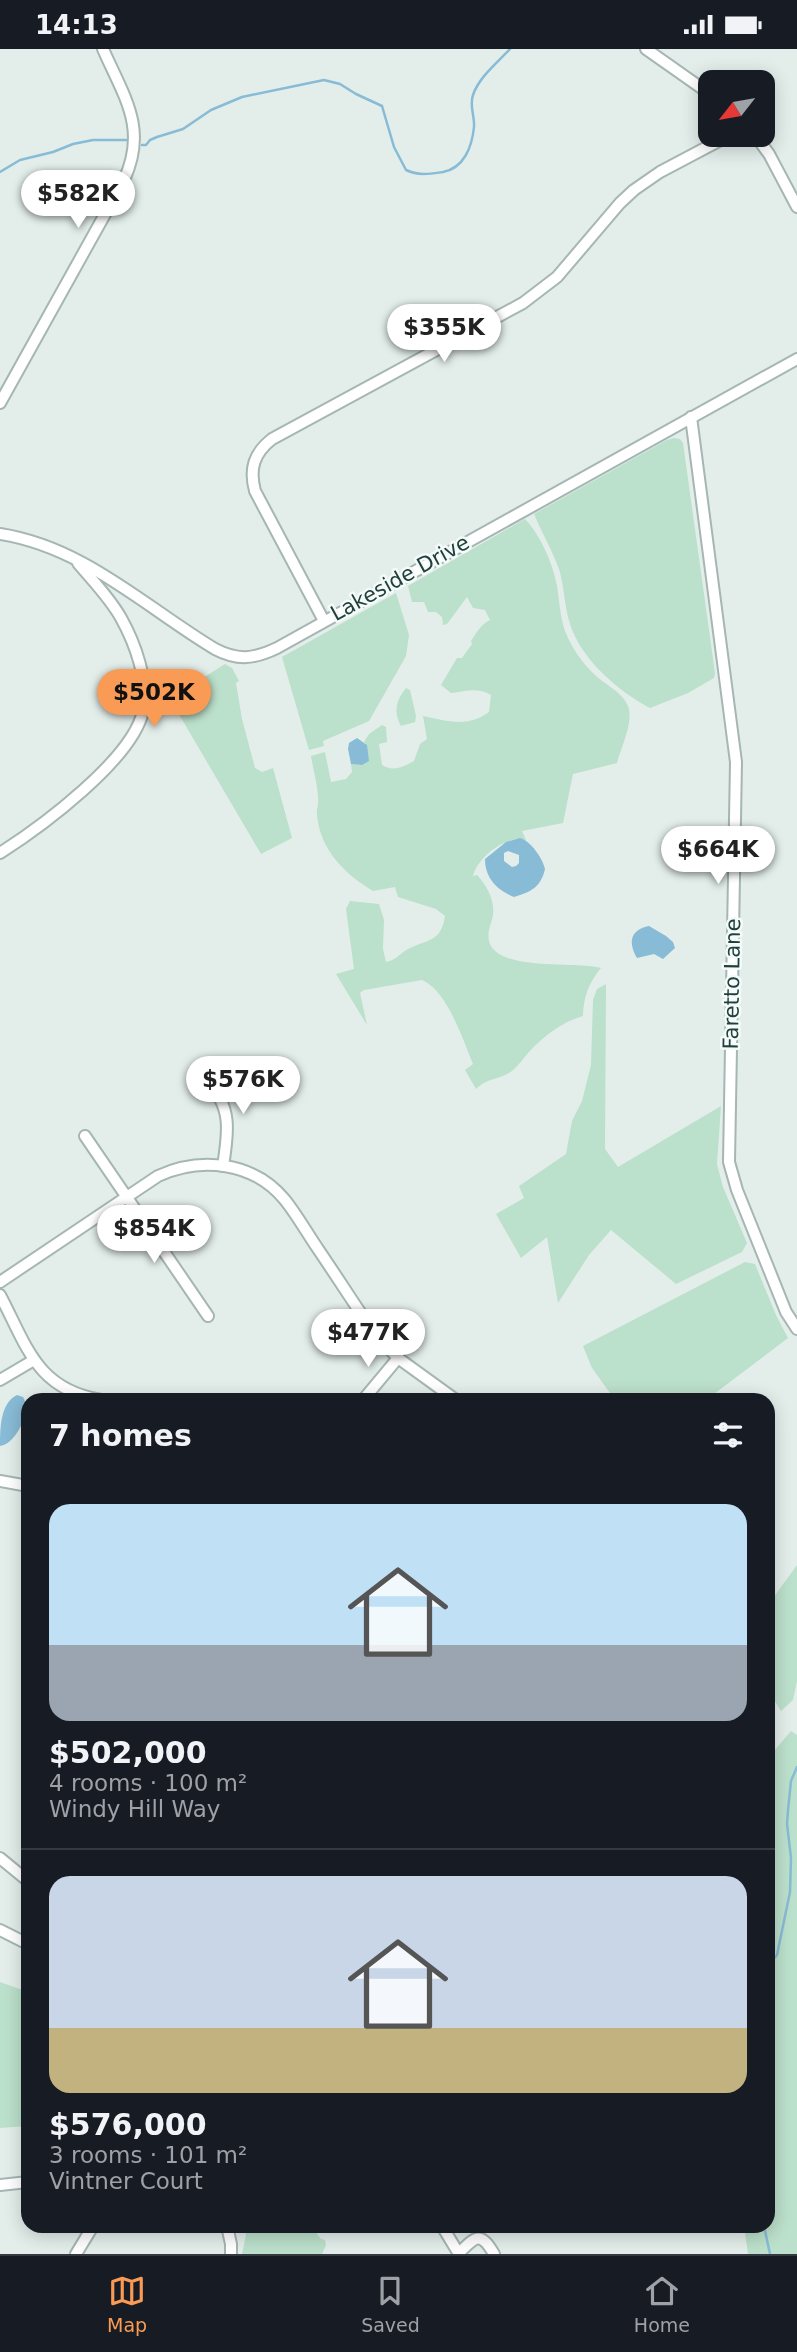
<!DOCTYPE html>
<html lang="en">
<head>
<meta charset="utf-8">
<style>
	:root { --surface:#171b24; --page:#242831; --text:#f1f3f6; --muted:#9ea1a6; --line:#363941; --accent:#f99b55 }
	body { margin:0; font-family:"DejaVu Sans",sans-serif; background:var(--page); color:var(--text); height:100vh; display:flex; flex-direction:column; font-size:26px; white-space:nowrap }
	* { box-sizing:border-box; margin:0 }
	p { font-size:23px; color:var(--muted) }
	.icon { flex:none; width:38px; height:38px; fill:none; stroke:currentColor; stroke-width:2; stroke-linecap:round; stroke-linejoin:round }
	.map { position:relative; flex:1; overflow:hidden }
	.panel { position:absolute; left:21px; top:1344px; width:754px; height:840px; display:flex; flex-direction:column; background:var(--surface); border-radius:21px; box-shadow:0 4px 18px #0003 }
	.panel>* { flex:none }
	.needle { width:46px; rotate:239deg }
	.controls { position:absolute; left:698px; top:21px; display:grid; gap:14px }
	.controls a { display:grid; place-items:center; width:77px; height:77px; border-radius:14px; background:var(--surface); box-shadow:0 4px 18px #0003; font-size:35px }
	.price { position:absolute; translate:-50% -60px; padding:0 16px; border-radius:24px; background:#fff; color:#222; font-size:23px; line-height:46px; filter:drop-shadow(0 2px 4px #0008) }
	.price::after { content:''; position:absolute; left:50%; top:42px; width:21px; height:16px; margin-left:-10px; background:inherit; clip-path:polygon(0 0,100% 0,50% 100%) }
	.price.selected { background:var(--accent); color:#111 }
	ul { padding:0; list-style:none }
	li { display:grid; align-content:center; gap:14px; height:371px; padding:0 28px }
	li+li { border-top:2px solid var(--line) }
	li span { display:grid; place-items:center; height:217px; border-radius:21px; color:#555 }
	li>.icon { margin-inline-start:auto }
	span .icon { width:126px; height:126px; fill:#fffc; stroke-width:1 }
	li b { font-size:30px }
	h2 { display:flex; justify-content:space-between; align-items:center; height:84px; padding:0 28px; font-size:30px }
	.status { display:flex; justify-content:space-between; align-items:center; height:49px; padding:0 35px; background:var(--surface); direction:ltr }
	.status svg { height:19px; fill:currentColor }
	.menu { display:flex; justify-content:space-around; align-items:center; height:98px; border-top:2px solid var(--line); background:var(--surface); font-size:19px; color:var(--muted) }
	.menu a { display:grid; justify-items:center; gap:4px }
	.menu .selected { color:var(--accent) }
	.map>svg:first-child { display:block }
	.green { fill:#bbe0cb }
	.water { fill:#88bbd5; fill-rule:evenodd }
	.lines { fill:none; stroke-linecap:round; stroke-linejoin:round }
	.stream { stroke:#88bbd5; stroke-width:2.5 }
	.minor-casing { stroke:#a5b6b3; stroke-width:14 }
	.minor { stroke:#fff; stroke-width:10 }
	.labels { text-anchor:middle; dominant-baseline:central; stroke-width:5; stroke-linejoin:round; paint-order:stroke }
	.street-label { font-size:21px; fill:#21403d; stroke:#f4faf8 }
</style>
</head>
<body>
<div class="status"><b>14:13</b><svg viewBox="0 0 49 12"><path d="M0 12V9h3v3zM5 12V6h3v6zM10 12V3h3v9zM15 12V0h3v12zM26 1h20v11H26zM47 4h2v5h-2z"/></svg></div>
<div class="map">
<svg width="797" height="2205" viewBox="0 0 797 2205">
	<rect width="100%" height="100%" fill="#e3eeeb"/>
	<g class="green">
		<path d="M674 389 680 390 683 394 715 624 714 629 688 644 650 659C616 641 577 607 568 568 564 551 564 537 559 520 552 501 542 484 534 465L667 391Z"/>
		<path d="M525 470C541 487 553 515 557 537 560 556 560 572 568 589 574 602 583 614 593 624 603 635 622 642 628 657 634 673 621 698 617 714L573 725 563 774 522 782 526 791C506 786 478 808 473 827L477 826C487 837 495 851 493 866 491 876 487 882 489 892 496 923 577 912 601 919 589 933 583 949 583 967 561 973 543 988 528 1004 523 1010 516 1020 509 1024 497 1031 487 1029 476 1040L465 1021 473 1015C463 991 447 941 422 931L364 941 360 944 367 976 336 925 354 920 346 860 350 852 379 855 384 871 383 900 386 913C397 911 401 903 410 899 430 890 441 892 445 867L436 860 398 848 395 838 373 842C345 825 320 801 317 766 316 761 319 756 318 750 318 736 313 721 311 707L325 703 331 733 346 730 352 723 351 715 362 716 367 696 364 693 369 685 382 676 386 678 387 693 379 695 382 716C393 723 403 718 414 712L420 695 427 690 423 667C447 672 467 679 489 663L491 646C478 638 466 642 451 644L441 636 457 609H462L472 595 471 592C477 583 481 575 490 571L485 561 473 559 467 548 447 575 443 576 442 568 436 563H428L424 553H412L408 537Z"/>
		<path d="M396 544 409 586 406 607 369 672 323 692 324 697 309 701 282 608Z"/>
		<path d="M225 615 232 619 239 632 236 634 242 670 255 719 262 723 273 719 292 789 261 805 170 650Z"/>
		<path d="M406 639 410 641 416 667 415 673 401 677C393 663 396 651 406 639Z"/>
		<path d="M606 935 605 1100 618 1118 721 1057 717 1115 723 1138 747 1194 742 1203 676 1235 611 1181 589 1206 558 1254 547 1188 521 1209 496 1165 524 1149 519 1137 566 1105 572 1072 582 1052 591 1016 593 951 597 940Z"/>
		<path d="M745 1213 755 1215 776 1266 788 1289 706 1351H615L592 1319 583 1297Z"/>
		<path d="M797 1516V1632L793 1651 781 1662 768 1641V1556Z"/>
		<path d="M791 1682 797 1686V2205H748L744 2177H768V1709Z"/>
		<path d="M0 1933 28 1943V2077L0 2079Z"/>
		<path d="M243 2177H311L321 2190 325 2191 326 2196 322 2205H242L246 2186Z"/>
	</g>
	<g class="water">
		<path d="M357 689 367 696 369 712 362 716 351 715 348 700 349 694Z"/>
		<path d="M687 777 692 779 693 786 691 793 679 797 670 795 668 787Z"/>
		<path d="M520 789C531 792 543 810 545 820 541 838 531 843 514 848 497 841 485 829 485 810L506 793ZM508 802 519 806V814L516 817 512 818 504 812V804Z"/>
		<path d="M649 877 666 887 673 893 675 899 663 910 654 905 637 909C628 893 630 881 649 877Z"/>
		<path d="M17 1346 23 1348C32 1362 16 1395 0 1397 0 1380 0 1354 17 1346Z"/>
	</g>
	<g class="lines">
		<g class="stream">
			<path d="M142 96H146L150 91 157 88 183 80 211 61 242 48 324 31 340 35 356 45 382 57 394 98 406 121C419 127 429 125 443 123 464 119 472 98 474 78 475 67 469 57 473 46 479 28 498 13 510 0"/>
			<path d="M0 123 20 111 53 103 73 95 93 91H129"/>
			<path d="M768 1916 777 1906 790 1843 791 1809 787 1775 788 1761 791 1732 797 1718"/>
			<path d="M764 2177 770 2205"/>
		</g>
		<g class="minor-casing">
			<g id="minor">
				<path d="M646 0 710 45"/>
				<path d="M755 86 769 105 797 158"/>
				<path d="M0 354 124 131C148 79 124 48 103 0"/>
				<path d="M691 368 736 713 729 1113 737 1141 786 1263 797 1280"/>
				<path d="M0 485C84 498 145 558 215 600 238 612 254 610 277 599L797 310"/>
				<path d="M324 572 255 442C249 420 254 404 272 390L523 254 557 228 620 154 634 141 660 123 730 86"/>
				<path d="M0 804C41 778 133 710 143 662 149 632 135 594 121 569 110 549 92 531 78 514"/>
				<path d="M207 1033C233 1057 228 1085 223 1117"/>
				<path d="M85 1087 208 1267"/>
				<path d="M0 1233 158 1127C201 1107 254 1113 285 1151 297 1166 307 1184 318 1200 337 1228 355 1256 374 1284L398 1309 456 1351"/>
				<path d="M0 1246C27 1297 36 1340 101 1351"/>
				<path d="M0 1331 34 1311"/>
				<path d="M363 1351 398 1309"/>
				<path d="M0 1432 28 1437"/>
				<path d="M0 1809 28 1832"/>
				<path d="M0 1881 28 1895"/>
				<path d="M0 2136 28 2133"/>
				<path d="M227 2177 231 2195V2205"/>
				<path d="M442 2177 459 2205"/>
				<path d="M76 2205 93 2177"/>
				<path d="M458 2205C475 2188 480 2181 494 2205"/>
			</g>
		</g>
		<use href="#minor" class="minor"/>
	</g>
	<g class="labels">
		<g class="street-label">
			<text transform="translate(400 529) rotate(-29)">Lakeside Drive</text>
			<text transform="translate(732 935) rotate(-89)">Faretto Lane</text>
		</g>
	</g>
</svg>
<div class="controls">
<a><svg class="needle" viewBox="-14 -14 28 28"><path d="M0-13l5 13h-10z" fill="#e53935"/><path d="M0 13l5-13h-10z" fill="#9ea1a6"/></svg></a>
</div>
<b class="price" style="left:78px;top:181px">$582K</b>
<b class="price" style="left:444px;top:315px">$355K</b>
<b class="price selected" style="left:154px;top:680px">$502K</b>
<b class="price" style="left:718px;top:837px">$664K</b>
<b class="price" style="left:243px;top:1067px">$576K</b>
<b class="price" style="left:154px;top:1216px">$854K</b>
<b class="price" style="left:368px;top:1320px">$477K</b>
<section class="panel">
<h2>7 homes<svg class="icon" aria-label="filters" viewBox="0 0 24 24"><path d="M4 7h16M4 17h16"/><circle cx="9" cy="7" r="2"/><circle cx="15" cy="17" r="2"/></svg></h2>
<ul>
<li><span style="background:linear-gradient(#bfe0f5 65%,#9aa5b1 0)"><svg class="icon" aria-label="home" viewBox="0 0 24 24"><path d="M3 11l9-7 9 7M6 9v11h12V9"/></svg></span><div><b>$502,000</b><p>4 rooms · 100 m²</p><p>Windy Hill Way</p></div></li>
<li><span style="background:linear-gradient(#c9d6e8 70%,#c2b280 0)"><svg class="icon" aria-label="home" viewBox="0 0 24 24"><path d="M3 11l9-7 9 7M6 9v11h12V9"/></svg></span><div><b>$576,000</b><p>3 rooms · 101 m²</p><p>Vintner Court</p></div></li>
</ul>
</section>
</div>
<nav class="menu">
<a class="selected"><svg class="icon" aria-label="map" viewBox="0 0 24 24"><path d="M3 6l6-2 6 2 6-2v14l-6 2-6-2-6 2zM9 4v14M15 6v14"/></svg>Map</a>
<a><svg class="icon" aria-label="saved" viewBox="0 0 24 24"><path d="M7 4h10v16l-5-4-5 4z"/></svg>Saved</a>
<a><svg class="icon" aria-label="home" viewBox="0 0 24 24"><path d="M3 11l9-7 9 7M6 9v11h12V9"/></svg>Home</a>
</nav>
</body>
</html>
